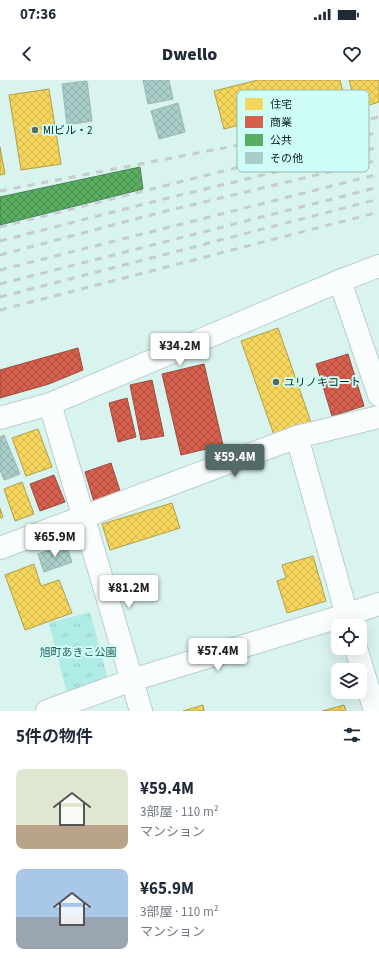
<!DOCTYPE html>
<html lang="ja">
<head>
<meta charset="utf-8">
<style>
	:root { --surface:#fff; --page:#f2f2f3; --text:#1f2937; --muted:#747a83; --accent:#546a67 }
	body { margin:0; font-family:"Source Sans 3","Noto Sans JP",sans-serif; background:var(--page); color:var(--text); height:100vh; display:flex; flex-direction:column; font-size:15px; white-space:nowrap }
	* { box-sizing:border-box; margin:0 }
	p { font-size:13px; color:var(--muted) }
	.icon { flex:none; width:22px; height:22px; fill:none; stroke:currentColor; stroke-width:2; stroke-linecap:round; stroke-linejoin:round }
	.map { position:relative; height:631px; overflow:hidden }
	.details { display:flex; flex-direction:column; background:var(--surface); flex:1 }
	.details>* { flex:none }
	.buttons { position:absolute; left:331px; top:539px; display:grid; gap:8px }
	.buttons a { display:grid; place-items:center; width:36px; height:36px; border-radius:8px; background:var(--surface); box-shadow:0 4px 16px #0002; font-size:20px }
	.price { position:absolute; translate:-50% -34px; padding:0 9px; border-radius:4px; background:#fff; color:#222; font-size:13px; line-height:26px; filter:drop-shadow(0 1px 2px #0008) }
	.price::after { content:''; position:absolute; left:50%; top:24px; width:12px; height:9px; margin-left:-6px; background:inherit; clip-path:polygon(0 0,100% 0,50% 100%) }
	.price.on { background:var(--accent); color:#fff }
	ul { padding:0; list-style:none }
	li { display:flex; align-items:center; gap:12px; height:100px; padding:0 16px }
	li span { display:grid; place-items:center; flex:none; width:112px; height:80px; border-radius:8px; color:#555 }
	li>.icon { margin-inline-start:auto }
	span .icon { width:48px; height:48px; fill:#fffc; stroke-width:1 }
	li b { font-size:17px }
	h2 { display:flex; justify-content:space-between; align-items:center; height:48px; padding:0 16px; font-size:17px }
	.status { display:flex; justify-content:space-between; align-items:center; height:28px; padding:0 20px; background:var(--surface); direction:ltr }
	.status svg { height:11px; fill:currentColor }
	header { display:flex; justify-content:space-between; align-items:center; height:52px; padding:0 16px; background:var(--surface); font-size:18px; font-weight:800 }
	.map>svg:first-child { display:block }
	.park { fill:url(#park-tufts) }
	.homes { fill:url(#homes-cross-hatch); stroke:#b09f49 }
	.shops { fill:url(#shops-cross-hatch); stroke:#9a4d3f }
	.public { fill:url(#public-cross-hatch); stroke:#43834d }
	.building { fill:url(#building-cross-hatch); stroke:#a0b5b2 }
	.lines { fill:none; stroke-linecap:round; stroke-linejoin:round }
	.minor-casing { stroke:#bbcfcc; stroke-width:24 }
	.minor { stroke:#f9fdfd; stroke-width:22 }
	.rail { stroke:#c5cccb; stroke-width:3; stroke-dasharray:7 7; stroke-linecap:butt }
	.poi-dot { fill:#546a67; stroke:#cefef7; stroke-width:1.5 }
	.labels { text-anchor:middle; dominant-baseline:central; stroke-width:4; stroke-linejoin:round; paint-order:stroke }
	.poi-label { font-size:11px; fill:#0d201e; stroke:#cefef7; text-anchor:start }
	.park-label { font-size:11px; fill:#265e59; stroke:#cefef7 }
	.key { fill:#cefef7; stroke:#94bbb6; stroke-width:1 }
	.key-label { font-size:11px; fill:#0d201e }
</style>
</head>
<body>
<div class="status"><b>07:36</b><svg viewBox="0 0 49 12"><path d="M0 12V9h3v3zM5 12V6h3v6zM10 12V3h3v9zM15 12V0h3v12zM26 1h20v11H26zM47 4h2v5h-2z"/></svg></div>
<header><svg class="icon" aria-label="back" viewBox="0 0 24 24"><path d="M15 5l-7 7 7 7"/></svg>Dwello<svg class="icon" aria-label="heart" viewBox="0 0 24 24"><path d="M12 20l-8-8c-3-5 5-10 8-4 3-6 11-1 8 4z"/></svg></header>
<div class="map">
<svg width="379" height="631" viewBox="0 0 379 631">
	<defs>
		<pattern id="park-tufts" width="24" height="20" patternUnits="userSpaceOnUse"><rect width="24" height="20" fill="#aeece5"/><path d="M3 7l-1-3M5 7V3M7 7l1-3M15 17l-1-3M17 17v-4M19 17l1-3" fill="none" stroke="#94cac4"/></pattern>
		<pattern id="homes-cross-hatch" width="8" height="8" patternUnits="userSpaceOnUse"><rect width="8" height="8" fill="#f6d55c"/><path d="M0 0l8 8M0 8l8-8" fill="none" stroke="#d2b750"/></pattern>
		<pattern id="shops-cross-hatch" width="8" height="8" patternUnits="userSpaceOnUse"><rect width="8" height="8" fill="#d6604d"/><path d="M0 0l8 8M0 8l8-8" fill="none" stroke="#ac4f3f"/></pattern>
		<pattern id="public-cross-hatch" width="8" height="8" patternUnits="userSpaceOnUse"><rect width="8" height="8" fill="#5aae61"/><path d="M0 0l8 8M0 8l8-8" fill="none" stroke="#498d4f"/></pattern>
		<pattern id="building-cross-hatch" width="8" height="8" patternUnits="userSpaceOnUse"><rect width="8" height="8" fill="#a9ceca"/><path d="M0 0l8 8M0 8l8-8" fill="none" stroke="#90b1ad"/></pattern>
	</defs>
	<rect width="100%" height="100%" fill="#d9f3ef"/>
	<path class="park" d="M90 532 107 595 104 603 67 613 49 543Z"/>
	<g class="homes">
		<path d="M258 0H340L347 27 313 36 311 26 224 49 214 11Z"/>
		<path d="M349 0H379V22L357 29Z"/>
		<path d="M49 9 61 84 21 90 9 15Z"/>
		<path d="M0 67 5 94 0 95Z"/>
		<path d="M278 248 311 342 274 355 241 261Z"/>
		<path d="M38 349 52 387 26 396 12 358Z"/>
		<path d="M22 402 34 434 15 441 4 409Z"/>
		<path d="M172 423 180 448 110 470 102 444Z"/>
		<path d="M0 428 3 437 0 438Z"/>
		<path d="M313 476 326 521 287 533 277 501 286 498 282 485Z"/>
		<path d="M34 484 41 506 59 500 72 533 25 550 5 495Z"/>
		<path d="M203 625 204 631H183Z"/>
		<path d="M344 625 346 631H322Z"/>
	</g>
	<g class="shops">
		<path d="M78 268 83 290 49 304 0 318V290Z"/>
		<path d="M348 274 364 326 332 336 316 284Z"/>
		<path d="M204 284 223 365 181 375 162 294Z"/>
		<path d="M152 300 164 356 141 360 130 305Z"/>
		<path d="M127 318 136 357 118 362 109 323Z"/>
		<path d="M111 383 121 414 94 422 85 392Z"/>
		<path d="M54 395 65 422 40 431 30 404Z"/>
	</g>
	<path class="public" d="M140 87 143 109 0 145V117Z"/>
	<g class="building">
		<path d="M143 0H169L173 19 148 24Z"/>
		<path d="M87 1 92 41 67 45 62 4Z"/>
		<path d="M178 23 185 52 159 59 151 31Z"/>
		<path d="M4 355 20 394 4 400 0 390V357Z"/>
		<path d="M66 464 72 482 44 492 38 474Z"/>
	</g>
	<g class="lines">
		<g class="minor-casing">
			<g id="minor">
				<path d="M340 201 379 315"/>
				<path d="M0 338 50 324"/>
				<path d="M297 357 350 546"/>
				<path d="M0 468 297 357 379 337"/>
				<path d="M356 568 375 631"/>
				<path d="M47 631 132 600 346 535 379 524"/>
				<path d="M141 631 50 324 337 202 379 186"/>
			</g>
		</g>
		<use href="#minor" class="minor"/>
		<g class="rail">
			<path d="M0 111 343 45 379 37"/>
			<path d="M0 147 379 52"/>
			<path d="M0 161 160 120 379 67"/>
			<path d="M0 175 162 132 379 80"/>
			<path d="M0 190 379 94"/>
			<path d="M0 204 379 107"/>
			<path d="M0 217 379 119"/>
			<path d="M0 230 379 132"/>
		</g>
	</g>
	<g class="poi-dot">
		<circle cx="35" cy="50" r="4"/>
		<circle cx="276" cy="302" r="4"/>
	</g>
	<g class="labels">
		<g class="poi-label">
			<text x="43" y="50">MIビル・2</text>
			<text x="284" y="302">ユリノキコート</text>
		</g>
		<g class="park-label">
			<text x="78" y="572">旭町あきこ公園</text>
		</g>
	</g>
	<rect x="237" y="10" width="132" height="82" rx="6" class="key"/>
	<rect x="245" y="18" width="18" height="12" fill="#f6d55c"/>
	<rect x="245" y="36" width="18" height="12" fill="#d6604d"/>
	<rect x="245" y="54" width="18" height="12" fill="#5aae61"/>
	<rect x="245" y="72" width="18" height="12" fill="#a9ceca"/>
	<g class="key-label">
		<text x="270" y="28">住宅</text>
		<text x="270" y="46">商業</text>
		<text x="270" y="64">公共</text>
		<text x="270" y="82">その他</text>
	</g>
</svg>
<div class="buttons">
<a><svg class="icon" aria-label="locate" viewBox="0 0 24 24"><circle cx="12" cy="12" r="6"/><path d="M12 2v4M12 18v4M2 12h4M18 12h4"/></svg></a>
<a><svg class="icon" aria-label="layers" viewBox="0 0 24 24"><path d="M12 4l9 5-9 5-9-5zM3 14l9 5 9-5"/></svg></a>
</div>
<b class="price" style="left:180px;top:287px">¥34.2M</b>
<b class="price on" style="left:235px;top:398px">¥59.4M</b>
<b class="price" style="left:55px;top:478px">¥65.9M</b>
<b class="price" style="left:129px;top:529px">¥81.2M</b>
<b class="price" style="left:218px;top:592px">¥57.4M</b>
</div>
<section class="details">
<h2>5件の物件<svg class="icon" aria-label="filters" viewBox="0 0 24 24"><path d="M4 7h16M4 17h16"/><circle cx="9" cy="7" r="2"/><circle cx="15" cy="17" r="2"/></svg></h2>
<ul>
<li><span style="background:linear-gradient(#dfe7d0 70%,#b9a48a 0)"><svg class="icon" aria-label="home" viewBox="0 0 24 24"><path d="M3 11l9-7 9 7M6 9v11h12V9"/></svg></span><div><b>¥59.4M</b><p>3部屋 · 110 m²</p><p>マンション</p></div></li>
<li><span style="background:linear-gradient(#a9c7e8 60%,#9aa5b1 0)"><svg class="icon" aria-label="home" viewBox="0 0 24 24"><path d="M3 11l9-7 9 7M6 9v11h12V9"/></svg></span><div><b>¥65.9M</b><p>3部屋 · 110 m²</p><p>マンション</p></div></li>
</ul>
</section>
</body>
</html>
